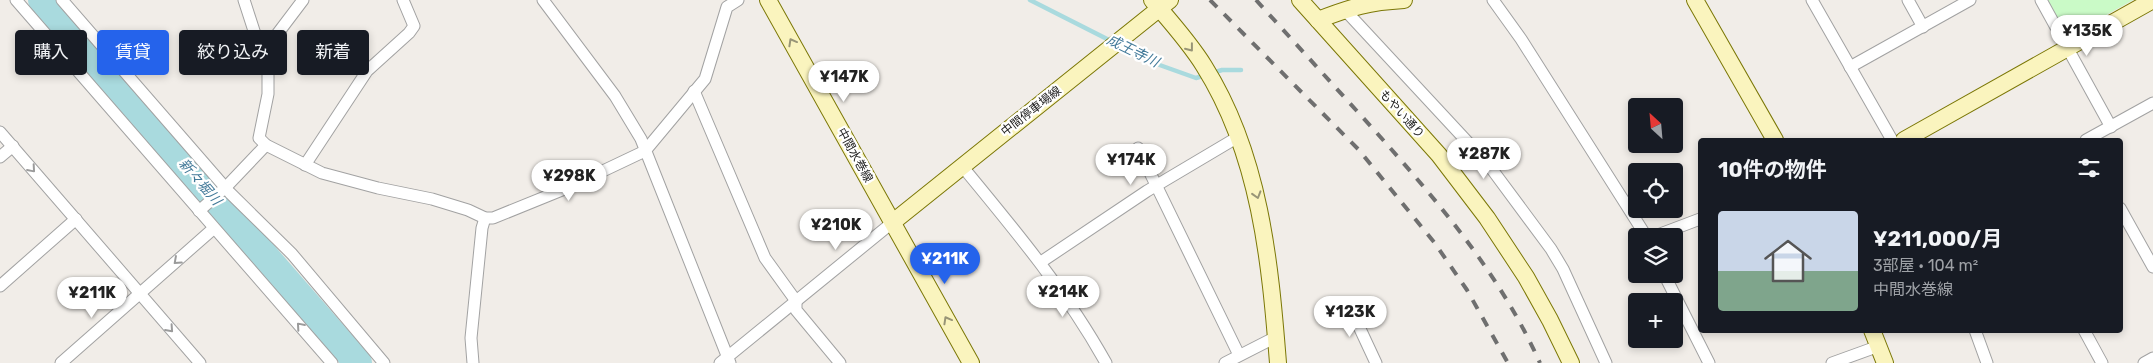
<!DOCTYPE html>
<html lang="ja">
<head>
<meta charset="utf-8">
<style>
	:root { --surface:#171b24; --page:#242831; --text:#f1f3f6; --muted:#9ea1a6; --accent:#2563eb }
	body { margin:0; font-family:Rubik,"Noto Sans JP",sans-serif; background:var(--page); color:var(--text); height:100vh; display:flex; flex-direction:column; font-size:19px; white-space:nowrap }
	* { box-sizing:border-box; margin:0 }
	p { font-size:16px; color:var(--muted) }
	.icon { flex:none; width:28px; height:28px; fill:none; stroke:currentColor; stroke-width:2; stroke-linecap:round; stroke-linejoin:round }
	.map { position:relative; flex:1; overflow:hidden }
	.side { position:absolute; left:1698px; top:138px; width:425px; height:195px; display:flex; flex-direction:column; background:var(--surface); border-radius:5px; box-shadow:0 2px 8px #0003 }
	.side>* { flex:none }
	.hud { position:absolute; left:15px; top:30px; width:475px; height:45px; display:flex; gap:10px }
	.needle { width:32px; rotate:334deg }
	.tools { position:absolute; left:1628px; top:98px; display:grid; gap:10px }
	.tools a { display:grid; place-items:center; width:55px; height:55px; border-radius:5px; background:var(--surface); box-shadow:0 2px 8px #0003; font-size:25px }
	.price { position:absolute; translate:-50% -42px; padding:0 11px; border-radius:18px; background:#fff; color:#222; font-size:16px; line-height:32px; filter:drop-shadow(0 1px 2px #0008) }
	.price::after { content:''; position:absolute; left:50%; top:30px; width:15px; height:11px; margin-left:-8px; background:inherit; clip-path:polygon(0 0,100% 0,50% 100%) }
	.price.selected { background:var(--accent); color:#fff }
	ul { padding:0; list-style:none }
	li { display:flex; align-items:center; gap:15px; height:125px; padding:0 20px }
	li span { display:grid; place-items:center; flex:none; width:140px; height:100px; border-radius:5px; color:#555 }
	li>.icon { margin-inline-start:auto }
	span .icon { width:60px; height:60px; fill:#fffc; stroke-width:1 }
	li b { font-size:21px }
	h2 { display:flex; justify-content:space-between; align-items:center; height:60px; padding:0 20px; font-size:21px }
	.tag { padding:0 18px; border-radius:5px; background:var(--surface); box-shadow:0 2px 8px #0003; font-size:18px; line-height:45px }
	.tag.selected { background:var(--accent); color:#fff }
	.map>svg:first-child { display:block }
	.park { fill:#cafac7 }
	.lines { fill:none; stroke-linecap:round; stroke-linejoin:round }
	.stream { stroke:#a9dade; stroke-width:4.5 }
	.river { stroke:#a9dade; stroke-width:28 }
	.street-casing { stroke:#a2a2a2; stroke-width:13 }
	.secondary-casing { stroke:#7b7706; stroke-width:18 }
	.street { stroke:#fff; stroke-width:11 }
	.secondary { stroke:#faf4be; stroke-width:16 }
	.rail { stroke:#6f6f6f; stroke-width:4; stroke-dasharray:10 10; stroke-linecap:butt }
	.oneway { stroke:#989577 }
	.oneway2 { stroke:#9b9b9b }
	.labels { text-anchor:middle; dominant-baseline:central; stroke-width:4.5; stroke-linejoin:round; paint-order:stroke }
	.street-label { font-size:12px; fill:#212121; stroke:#fff }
	.water-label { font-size:14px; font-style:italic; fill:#447b9a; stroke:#fff }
</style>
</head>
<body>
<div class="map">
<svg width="2153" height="363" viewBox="0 0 2153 363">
	<rect width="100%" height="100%" fill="#f1ede8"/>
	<path class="park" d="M2047 0H2133L2067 37Z"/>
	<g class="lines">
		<g class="stream">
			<path d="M1030 0 1111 41"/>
			<path d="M1120 46 1154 63 1196 78 1222 70H1241"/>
		</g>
		<path class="river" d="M42 0 358 363"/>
		<g class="street-casing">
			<g id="street">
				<path d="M16 0 332 363"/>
				<path d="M62 0 230 193 292 254 384 363"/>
				<path d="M244 0 268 74V94L259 138 266 145 322 173 378 188 432 199 468 210 485 218H493L567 188 645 151 705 79 727 7 738 0"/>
				<path d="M543 0 615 96 641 139 730 363"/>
				<path d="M1493 0 1521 39 1646 236"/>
				<path d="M1812 0 1892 140"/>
				<path d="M1908 0 1923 27"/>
				<path d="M2041 0 2111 127"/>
				<path d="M1344 9 1488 164 1551 249 1563 269 1606 363"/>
				<path d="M261 50 272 41 303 0"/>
				<path d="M1850 67 1970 0"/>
				<path d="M694 91 765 258 796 301V310L840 363"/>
				<path d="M0 132 200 363"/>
				<path d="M2086 140 2153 103"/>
				<path d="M1138 148 1239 355"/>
				<path d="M0 157 13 146"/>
				<path d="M305 165 367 71 409 33 414 26 403 0"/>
				<path d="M962 166C1014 229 1066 291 1106 363"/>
				<path d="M2120 208 2153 267"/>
				<path d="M199 211 226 187 266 145"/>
				<path d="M1655 236 1700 219"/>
				<path d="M1041 262 1147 191 1238 137"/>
				<path d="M1664 274 1709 363"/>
				<path d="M0 286 76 219"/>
				<path d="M1348 303 1376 363"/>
				<path d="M1975 330 1987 363"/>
				<path d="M2084 330 2102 363"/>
				<path d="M61 363 213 229"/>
				<path d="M473 363 471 338 482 228 485 218"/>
				<path d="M720 363 893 222"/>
				<path d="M1225 363 1276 337"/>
				<path d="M1832 363 1879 346"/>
				<path d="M2144 363 2153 358"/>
			</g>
		</g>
		<g class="secondary-casing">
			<g id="secondary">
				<path d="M768 0 971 363"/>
				<path d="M1152 0C1170 21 1190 43 1204 66 1260 155 1270 261 1278 363"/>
				<path d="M1300 0 1439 155 1487 218 1526 277 1550 320 1571 363"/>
				<path d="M1695 0 1775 140"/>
				<path d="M1318 20C1351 7 1369 2 1404 0"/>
				<path d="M1904 140 2153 0"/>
				<path d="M893 222 1170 0"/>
				<path d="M1872 330 1885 363"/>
			</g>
		</g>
		<use href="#street" class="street"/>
		<use href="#secondary" class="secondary"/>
		<g class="rail">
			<path d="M1210 0 1359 150 1434 242 1467 290 1508 363"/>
			<path d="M1256 0C1296 44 1336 88 1376 132 1440 204 1500 274 1540 363"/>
		</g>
	</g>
	<defs><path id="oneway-chevron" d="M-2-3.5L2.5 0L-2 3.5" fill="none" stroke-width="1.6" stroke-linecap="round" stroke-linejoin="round" transform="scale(1.25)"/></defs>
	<g class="oneway">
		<use href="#oneway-chevron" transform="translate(792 42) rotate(-119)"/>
		<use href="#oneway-chevron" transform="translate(1190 48) rotate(52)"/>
		<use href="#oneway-chevron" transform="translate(1257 195) rotate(73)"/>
		<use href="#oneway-chevron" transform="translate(947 320) rotate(-119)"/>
	</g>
	<g class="oneway2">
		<use href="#oneway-chevron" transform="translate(32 169) rotate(49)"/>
		<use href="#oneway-chevron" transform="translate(177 261) rotate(138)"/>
		<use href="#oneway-chevron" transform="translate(300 326) rotate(-131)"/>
		<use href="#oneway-chevron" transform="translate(170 329) rotate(48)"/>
	</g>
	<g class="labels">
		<g class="street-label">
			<text transform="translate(1031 111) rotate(-38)">中間停車場線</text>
			<text transform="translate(1402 114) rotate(48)">もやい通り</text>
			<text transform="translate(855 155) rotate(61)">中間水巻線</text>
		</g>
		<g class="water-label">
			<text transform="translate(1133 51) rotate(26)">成王寺川</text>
			<text transform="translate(200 182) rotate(49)">新々堀川</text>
		</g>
	</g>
</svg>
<div class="tools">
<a><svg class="needle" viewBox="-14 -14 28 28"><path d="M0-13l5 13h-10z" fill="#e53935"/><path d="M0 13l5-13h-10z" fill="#9ea1a6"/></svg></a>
<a><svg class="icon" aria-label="locate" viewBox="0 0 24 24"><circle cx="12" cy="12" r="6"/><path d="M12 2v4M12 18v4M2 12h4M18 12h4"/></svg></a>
<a><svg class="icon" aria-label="layers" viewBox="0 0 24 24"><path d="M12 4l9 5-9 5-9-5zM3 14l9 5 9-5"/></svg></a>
<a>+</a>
</div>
<b class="price" style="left:2087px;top:57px">¥135K</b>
<b class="price" style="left:844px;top:103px">¥147K</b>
<b class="price" style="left:1484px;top:180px">¥287K</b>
<b class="price" style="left:1131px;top:186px">¥174K</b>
<b class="price" style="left:569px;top:202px">¥298K</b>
<b class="price" style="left:836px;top:251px">¥210K</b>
<b class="price selected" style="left:945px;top:285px">¥211K</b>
<b class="price" style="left:1063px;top:318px">¥214K</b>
<b class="price" style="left:92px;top:319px">¥211K</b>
<b class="price" style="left:1350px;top:338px">¥123K</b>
<div class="hud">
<a class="tag">購入</a>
<a class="tag selected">賃貸</a>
<a class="tag">絞り込み</a>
<a class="tag">新着</a>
</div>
<section class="side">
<h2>10件の物件<svg class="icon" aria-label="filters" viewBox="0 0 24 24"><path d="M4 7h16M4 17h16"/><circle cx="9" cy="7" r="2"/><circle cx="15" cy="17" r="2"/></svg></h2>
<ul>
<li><span style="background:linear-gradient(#c9d6e8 60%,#7fa58c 0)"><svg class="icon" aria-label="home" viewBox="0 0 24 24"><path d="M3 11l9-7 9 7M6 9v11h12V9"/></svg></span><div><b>¥211,000/月</b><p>3部屋 · 104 m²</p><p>中間水巻線</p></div></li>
</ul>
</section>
</div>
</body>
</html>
